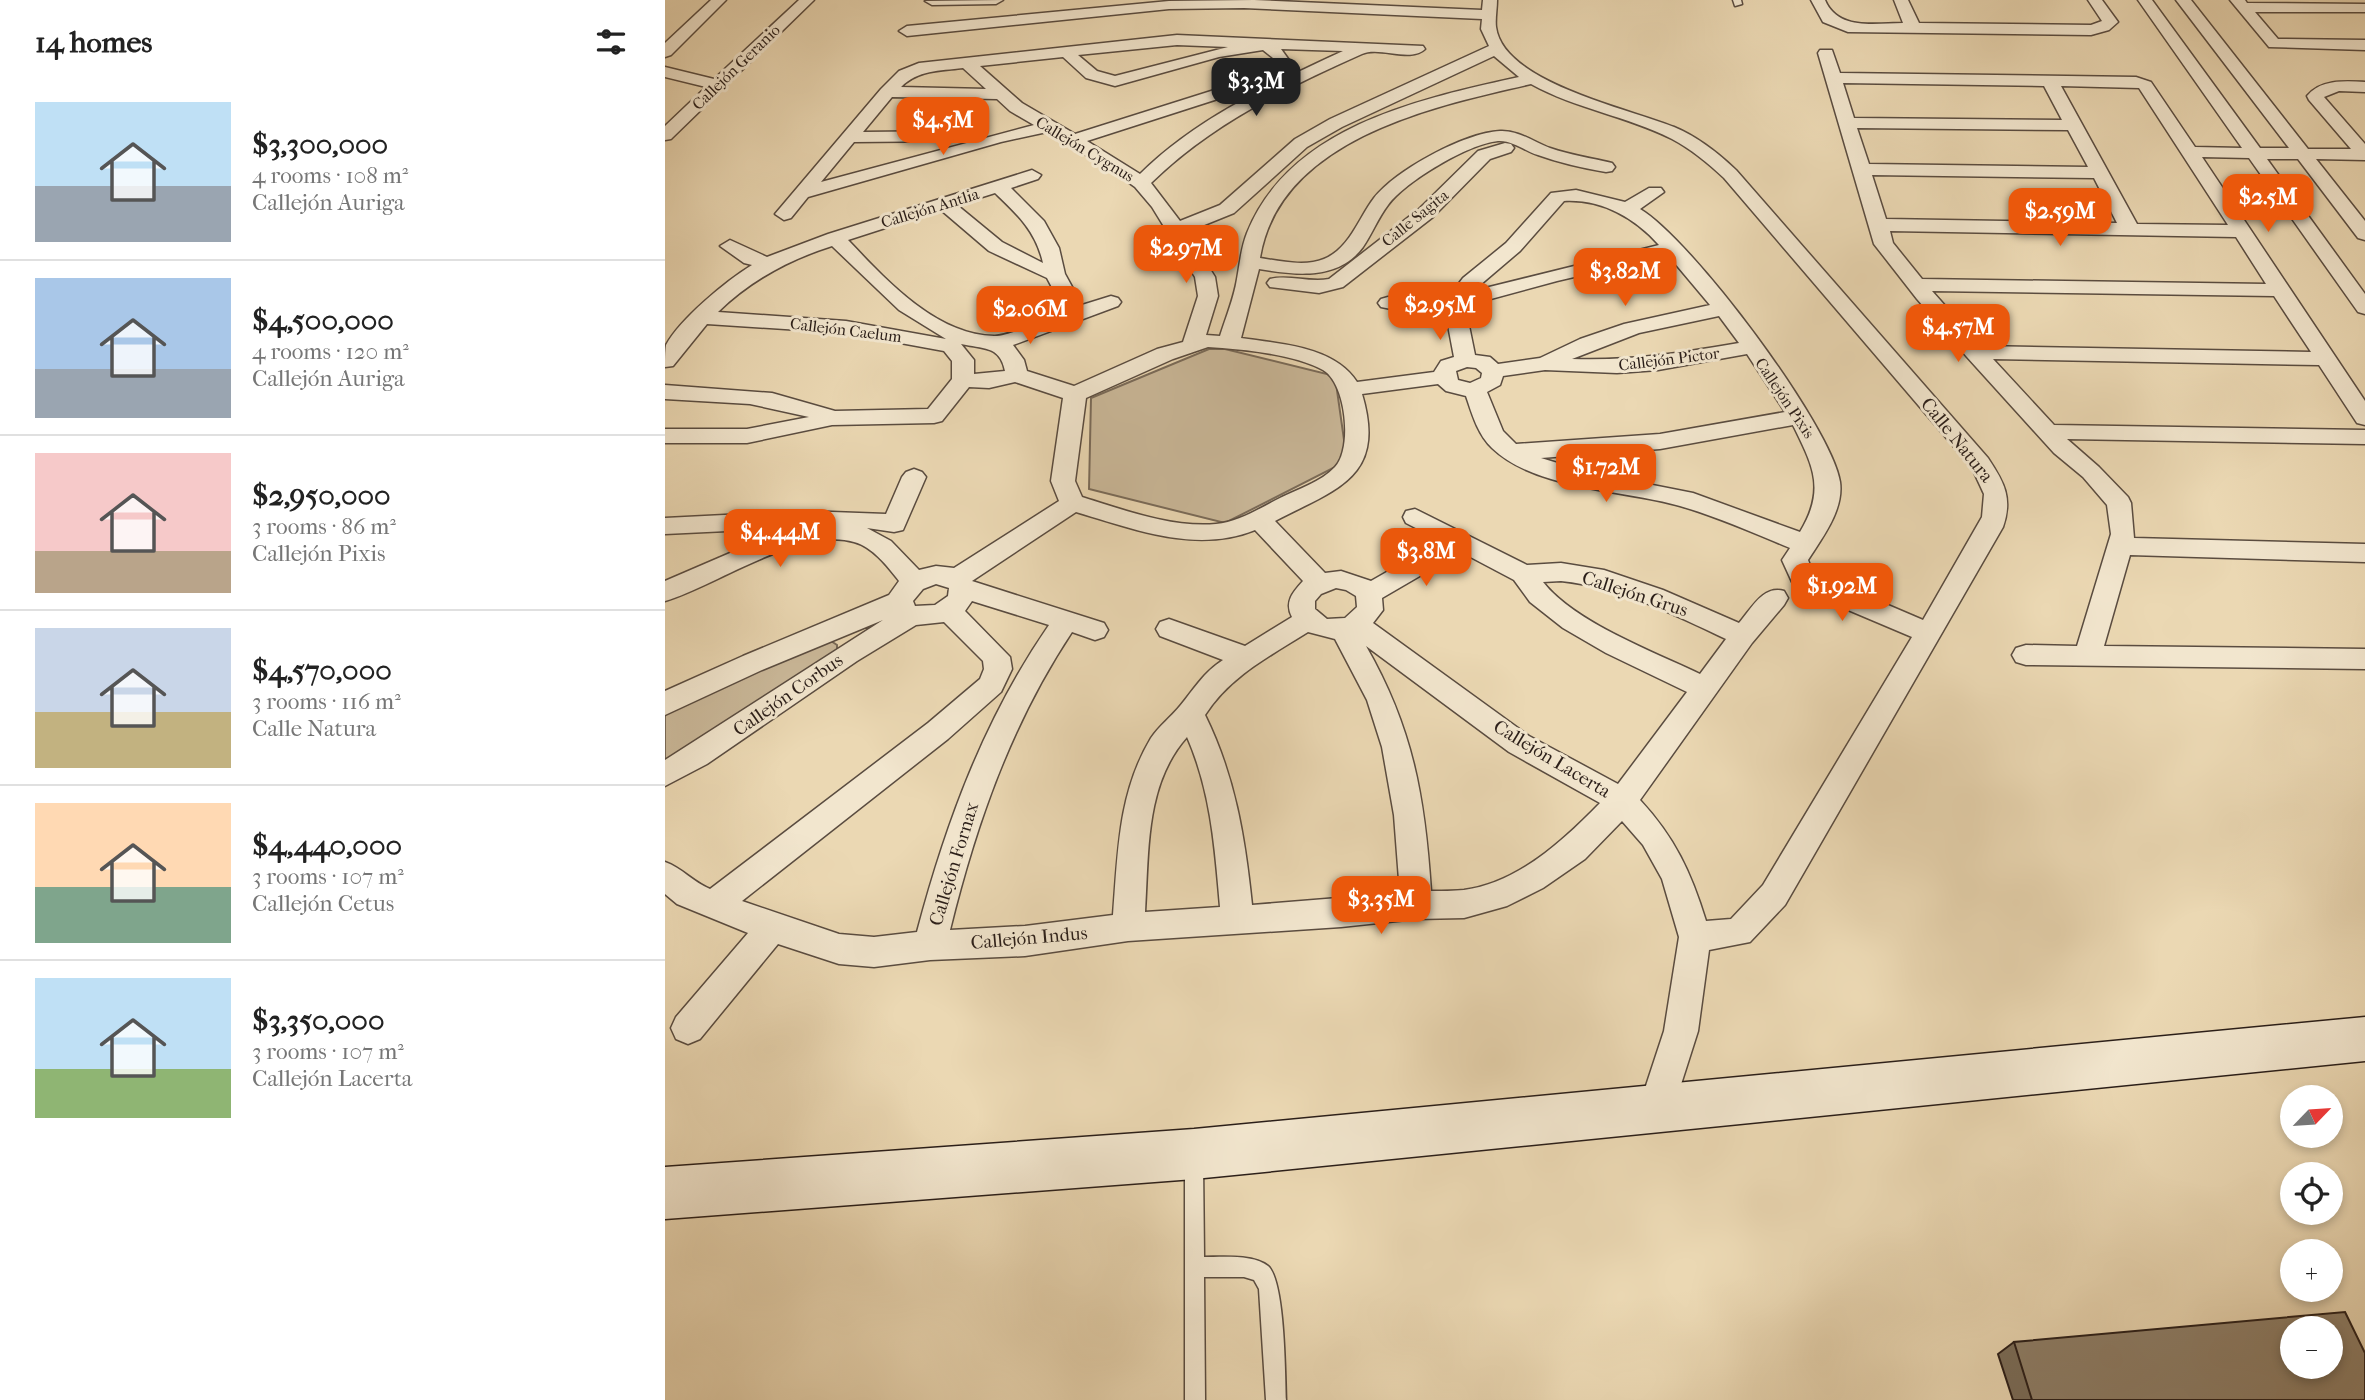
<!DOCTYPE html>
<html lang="en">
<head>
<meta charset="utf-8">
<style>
	:root { --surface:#fff; --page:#f6f6f6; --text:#222; --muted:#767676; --line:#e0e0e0; --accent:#ea580c }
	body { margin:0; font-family:"IM FELL French Canon",serif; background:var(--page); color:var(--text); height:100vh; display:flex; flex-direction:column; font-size:26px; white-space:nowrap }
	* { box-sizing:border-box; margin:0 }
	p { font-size:23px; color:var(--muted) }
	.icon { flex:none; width:38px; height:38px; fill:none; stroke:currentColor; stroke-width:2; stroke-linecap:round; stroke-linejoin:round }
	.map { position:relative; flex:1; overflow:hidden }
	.drawer { display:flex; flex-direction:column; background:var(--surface); width:665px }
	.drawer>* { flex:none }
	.needle { width:46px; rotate:65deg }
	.controls { position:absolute; left:1615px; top:1085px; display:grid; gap:14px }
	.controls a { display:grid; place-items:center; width:63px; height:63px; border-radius:50%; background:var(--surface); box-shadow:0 4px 10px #0003; font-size:35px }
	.price { position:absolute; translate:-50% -60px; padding:0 16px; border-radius:14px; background:var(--accent); color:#fff; font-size:23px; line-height:46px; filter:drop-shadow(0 2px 4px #0008) }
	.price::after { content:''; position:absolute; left:50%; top:42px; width:21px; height:16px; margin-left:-10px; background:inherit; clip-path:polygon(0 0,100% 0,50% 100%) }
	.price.current { background:#222; color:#fff }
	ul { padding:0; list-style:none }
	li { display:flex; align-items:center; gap:21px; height:175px; padding:0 35px }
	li+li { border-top:2px solid var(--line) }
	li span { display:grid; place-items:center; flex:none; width:196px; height:140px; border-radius:0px; color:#555 }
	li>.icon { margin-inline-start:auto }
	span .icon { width:84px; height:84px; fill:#fffc; stroke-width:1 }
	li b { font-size:30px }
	h2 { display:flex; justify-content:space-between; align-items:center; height:84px; padding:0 35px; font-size:30px }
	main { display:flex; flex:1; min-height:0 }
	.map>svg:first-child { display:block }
	.green { fill:#cab899; stroke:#7a6b59; stroke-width:2 }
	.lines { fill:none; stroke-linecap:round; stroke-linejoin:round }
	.lane-casing { stroke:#5a4c40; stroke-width:3 }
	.street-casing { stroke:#5a4c40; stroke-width:3 }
	.secondary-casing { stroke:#2a1e19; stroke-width:3 }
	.lane { fill:#f2e6ce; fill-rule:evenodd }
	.street { fill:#f2e6ce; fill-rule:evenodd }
	.secondary { fill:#f2e6ce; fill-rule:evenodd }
	.wall { fill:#7a6d5a; stroke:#2a1e19; stroke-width:2 }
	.building { fill:#8e7f69; stroke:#2a1e19; stroke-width:2; fill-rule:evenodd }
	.labels { text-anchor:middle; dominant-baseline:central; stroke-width:6; stroke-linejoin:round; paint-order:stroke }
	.far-street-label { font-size:16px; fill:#2a1e19; stroke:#f2e6ce }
	.street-label { font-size:19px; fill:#2a1e19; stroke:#f2e6ce }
</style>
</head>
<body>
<main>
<section class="drawer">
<h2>14 homes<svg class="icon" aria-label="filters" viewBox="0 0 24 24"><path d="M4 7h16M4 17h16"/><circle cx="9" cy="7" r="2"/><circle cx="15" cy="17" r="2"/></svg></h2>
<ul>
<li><span style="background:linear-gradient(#bfe0f5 60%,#9aa5b1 0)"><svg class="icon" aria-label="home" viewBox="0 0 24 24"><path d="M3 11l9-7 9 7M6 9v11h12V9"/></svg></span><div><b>$3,300,000</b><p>4 rooms · 108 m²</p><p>Callejón Auriga</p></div></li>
<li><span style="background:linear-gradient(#a9c7e8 65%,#9aa5b1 0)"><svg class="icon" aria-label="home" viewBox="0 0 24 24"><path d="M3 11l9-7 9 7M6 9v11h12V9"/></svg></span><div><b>$4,500,000</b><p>4 rooms · 120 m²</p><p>Callejón Auriga</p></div></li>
<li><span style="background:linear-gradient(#f6c9c9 70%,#b9a48a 0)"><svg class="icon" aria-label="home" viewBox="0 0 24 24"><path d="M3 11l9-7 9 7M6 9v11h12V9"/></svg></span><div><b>$2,950,000</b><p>3 rooms · 86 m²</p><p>Callejón Pixis</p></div></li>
<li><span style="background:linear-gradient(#c9d6e8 60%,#c2b280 0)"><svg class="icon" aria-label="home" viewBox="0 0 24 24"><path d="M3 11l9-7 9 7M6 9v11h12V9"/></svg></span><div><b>$4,570,000</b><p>3 rooms · 116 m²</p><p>Calle Natura</p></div></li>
<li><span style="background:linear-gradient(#ffd9b3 60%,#7fa58c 0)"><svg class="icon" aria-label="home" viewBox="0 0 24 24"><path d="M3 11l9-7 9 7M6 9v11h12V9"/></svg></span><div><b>$4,440,000</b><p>3 rooms · 107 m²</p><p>Callejón Cetus</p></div></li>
<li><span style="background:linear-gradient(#bfe0f5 65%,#8fb573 0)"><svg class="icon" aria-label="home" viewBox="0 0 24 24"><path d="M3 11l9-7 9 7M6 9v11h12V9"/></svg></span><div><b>$3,350,000</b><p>3 rooms · 107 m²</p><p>Callejón Lacerta</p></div></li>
</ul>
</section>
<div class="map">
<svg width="1700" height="1400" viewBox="0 0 1700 1400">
	<rect width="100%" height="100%" fill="#ebd8b3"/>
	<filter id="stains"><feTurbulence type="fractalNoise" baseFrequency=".00286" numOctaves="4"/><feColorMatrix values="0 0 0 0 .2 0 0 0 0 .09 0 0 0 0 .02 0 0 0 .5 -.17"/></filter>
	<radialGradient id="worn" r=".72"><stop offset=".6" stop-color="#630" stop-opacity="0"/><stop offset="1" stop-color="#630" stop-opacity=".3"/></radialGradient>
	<g class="green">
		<path d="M544 349H560L670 376 682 461 560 523 424 489 426 398Z"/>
		<path d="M166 641 172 645V650L0 764V712L36 691Z"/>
	</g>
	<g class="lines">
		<g class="lane-casing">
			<g id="lane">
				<path d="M1068 0H1076L1077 4 1070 6Z"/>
				<path d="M529 1154 536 1156 538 1163 539 1257C556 1257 589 1254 603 1266 620 1281 620 1374 621 1400H601L594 1289 589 1280 579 1277H539L540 1400H520V1163L522 1156Z"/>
			</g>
		</g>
		<g class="street-casing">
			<g id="street">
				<path d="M46 0H61L6 55 0 57V43Z"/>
				<path d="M134 0H149L6 139 0 140V126L41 87 0 77V67L49 79Z"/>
				<path d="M338 0 331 4 267 5 260 1Z"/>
				<path d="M589 0 817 10 818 0H832C832 9 830 19 831 27 838 83 966 109 1009 127 1033 137 1053 153 1071 170L1323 458C1339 482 1348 498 1338 527L1120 905 1085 942 1044 950 1033 1031 1004 1122 991 1128 978 1122 973 1110 999 1031 1014 937 997 879 978 845 957 821 920 859 878 888 842 906 799 918 751 919 676 927 463 941 360 956 265 960 209 967 174 964 113 944 35 1039 23 1044 11 1039 6 1028 11 1017 83 933 12 904 0 894V862C17 868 28 882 45 889L263 723 315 679 319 669 318 661 279 622 251 625 192 661 42 764 0 786V760L218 620 97 670 0 715V691L78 656 224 595 234 581C223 567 208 547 189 542 135 526 51 586 0 601V581L86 544 144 527 0 534V518L140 511 221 514 237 477 241 472 249 469 257 472 261 477 238 530 229 532 202 528 226 541 254 570 271 566 289 568 394 501 386 481 398 398 350 382 324 388 304 387 277 421 269 423 167 425 82 443H0V429H82L144 417 85 404 0 399V385L107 393 170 411 263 409 287 379V361L279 351 181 333 42 324 8 366 0 367C0 361 0 351 1 345 15 319 61 281 87 265L79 263 55 246 65 240 102 257 163 234 367 170 376 175 373 179 346 188 379 221 394 248 400 274 417 305 446 296 453 298 456 302 453 306 348 345 359 360 362 371 409 386 492 349 518 342 533 296 530 277 487 207 470 187 446 170 382 132 336 142 143 197 126 218 119 220 110 214 216 89 234 71 254 63 512 35 758 46 760 49C746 63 714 46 697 54 621 88 546 124 486 183L515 221 555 205 630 139 665 119 824 46 816 29 817 19 579 8 504 9 242 36 234 31 242 26 504 1ZM512 45 563 47 450 76 432 71 413 55ZM616 49 678 51C605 85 533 117 475 174L422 141 612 80 629 67ZM598 50 608 58 612 66 600 74 410 134 357 103 315 66 398 57 421 78 450 86 554 57ZM829 56 854 77C755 99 625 126 582 233 576 248 575 263 572 279 569 298 561 317 555 336L541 335 553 296 550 277 522 232 569 213 642 147 677 127ZM298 68 321 89 236 87C253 70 274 71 298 68ZM866 84C911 109 962 116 1007 139 1026 149 1043 163 1059 178L1307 468 1319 494 1317 517 1258 620 1148 573 1143 560C1157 538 1179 510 1175 482 1166 425 1026 239 975 209L999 192 996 188H984L960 202 911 190 886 193 841 243 798 278 779 303V307L723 297 716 299 713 303 716 307 782 320 789 357 776 361 769 372 692 382C669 346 615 344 576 338L594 269C630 275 673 281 698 247 707 234 713 218 723 205 741 181 803 144 833 141 847 140 860 151 873 155 895 163 918 168 941 172L947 171 950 167 947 163C926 158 905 155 885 148 869 142 853 130 835 131 799 133 731 170 709 198 693 219 685 248 659 259 640 267 615 261 595 258 614 139 769 106 866 84ZM227 97 332 99 345 111 369 125 156 182 189 142 295 141 304 136 295 131 198 132ZM330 193C352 214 371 231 378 263L337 242 292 205ZM899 201C937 199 970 218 994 245L808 291 855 251ZM276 210 324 251 382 278 400 312C385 317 343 337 329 336 271 335 221 280 183 240ZM167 246 234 310 281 339 181 321 53 312C86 280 123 260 167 246ZM1003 255 1045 305 959 324 915 339 875 358 833 364 825 357 810 355 800 306 892 281ZM1054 316 1074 343C1016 353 966 361 907 359L974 333ZM296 344C317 349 335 345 340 371L309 374V360ZM543 347C576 349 629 354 658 370 681 383 688 448 670 467 656 482 633 489 615 498 595 508 574 522 551 524 507 528 459 510 417 497L410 481 421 398 508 359ZM1082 354 1120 412 995 434 851 444 838 431 822 392 835 385 838 376 880 370 952 373 993 370ZM802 367 811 368 817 373 816 378 805 383 793 380 791 371ZM773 384 781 391 801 396C807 414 813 435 827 448 871 490 959 490 1015 506 1053 517 1089 533 1125 548L1117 560 1128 584 1143 593 1247 637 1098 885 1066 919 1041 921C1026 872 1010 838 975 800L1087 643 1119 605 1123 598 1119 591C1098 585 1087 608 1074 623L998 590 939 570 896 563 862 565 750 509 741 511 738 517 741 523 776 541 706 581 676 571 660 573 610 521C671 489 722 478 697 394ZM1128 425C1148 466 1161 489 1135 532L1028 493 922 472 876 458 995 449ZM411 512C469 529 531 554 590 530L638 581C628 592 619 602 627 617L580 646 504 619 495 622 491 629 495 636 558 660C539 672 529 689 515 706 506 717 494 726 486 738 453 793 453 853 448 915L360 926 285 930C311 824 346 724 407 632L430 640 439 637 443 630 439 623 307 581ZM796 552 849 580 865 602 898 628 941 653 1022 692 953 784 864 736 708 623 718 610 717 598ZM896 581C954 587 1008 614 1061 639L1035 674C989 652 909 622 878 582ZM271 584 284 588 283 596 270 605 250 606 248 601 258 589ZM671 588 681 590 691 596 692 607 680 618 662 619 650 609V601L656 594ZM307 601 384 625C319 719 281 823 252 932L209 937 174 934 77 901 283 739 336 692 347 669 345 657 300 611ZM643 632 670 639 702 700 717 747 729 815 735 893 587 905C580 837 570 776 540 715 565 676 605 656 643 632ZM701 646 844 752 935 803C899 840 853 883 799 890 788 891 777 891 766 891 760 798 748 728 701 646ZM522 737C546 791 550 849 555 907L480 912C484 851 480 784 522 737Z"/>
				<path d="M1146 0H1160C1173 31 1210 23 1238 23L1229 0H1243L1254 23 1426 25 1437 21 1423 0H1437L1453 22 1444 30 1426 35 1183 32 1158 22Z"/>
				<path d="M1473 0H1487L1595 148H1624L1511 0H1526L1643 149H1686L1644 100 1642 96C1656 79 1680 81 1700 82V92L1674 91 1659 97 1700 144V160L1651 159 1700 221V240L1693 238 1633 159H1602L1700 294V314L1693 312 1584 158 1537 157 1700 401V425L1692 423 1654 365 1328 359 1389 425 1700 430V444L1402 439 1434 467 1463 497 1466 503 1469 538 1700 544V562L1465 555 1439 646 1700 649V669L1361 665 1351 662 1347 655 1351 648 1361 645 1412 646 1446 534 1442 505 1418 477 1389 453 1302 357 1252 299 1209 244 1153 53 1155 50H1167L1175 73 1471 77 1486 82 1530 147 1577 148ZM1178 83 1379 86 1397 120 1189 118ZM1396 86 1474 88 1563 225 1472 224ZM1192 128 1403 130 1423 167 1204 164ZM1207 175 1429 178 1452 223 1221 219ZM1225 231 1571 237 1601 284 1257 279 1228 243ZM1267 291 1609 296 1646 352 1316 346Z"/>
				<path d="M1565 0H1580L1582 3 1700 4V12H1590L1613 39 1700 40V50L1604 47Z"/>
				<path d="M840 143 846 144 849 148 846 152 825 159 768 217 678 287 654 293 605 287 602 283 605 279C624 274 644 283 664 279L754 209 813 151Z"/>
			</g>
		</g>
		<g class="secondary-casing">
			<path id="secondary" d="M1700 1017V1061L529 1179 0 1219V1167L529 1129Z"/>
		</g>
		<use href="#lane" class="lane"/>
		<use href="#street" class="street"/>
		<use href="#secondary" class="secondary"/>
	</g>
	<path class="wall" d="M1349 1342 1700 1400H1348L1333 1354Z"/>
	<path class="building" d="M1680 1312 1700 1353V1400H1367L1349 1342ZM1628 1328H1666V1367H1628Z"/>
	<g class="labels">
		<g class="far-street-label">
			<text transform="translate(71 67) rotate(-44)">Callejón Geranio</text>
			<text transform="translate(420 149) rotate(31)">Callejón Cygnus</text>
			<text transform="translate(265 208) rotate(-17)">Callejón Antlia</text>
			<text transform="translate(750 218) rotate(-39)">Calle Sagita</text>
			<text transform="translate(181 330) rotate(7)">Callejón Caelum</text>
			<text transform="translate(1004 359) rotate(-7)">Callejón Pictor</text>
			<text transform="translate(1120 398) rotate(56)">Callejón Pixis</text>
		</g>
		<g class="street-label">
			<text transform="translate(1292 440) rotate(51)">Calle Natura</text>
			<text transform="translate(970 594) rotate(18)">Callejón Grus</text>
			<text transform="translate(123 695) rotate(-35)">Callejón Corbus</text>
			<text transform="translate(887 759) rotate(31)">Callejón Lacerta</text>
			<text transform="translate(289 864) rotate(-73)">Callejón Fornax</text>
			<text transform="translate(364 938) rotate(-5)">Callejón Indus</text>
		</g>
	</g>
	<rect width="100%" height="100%" filter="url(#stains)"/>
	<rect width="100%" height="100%" fill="url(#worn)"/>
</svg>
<div class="controls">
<a><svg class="needle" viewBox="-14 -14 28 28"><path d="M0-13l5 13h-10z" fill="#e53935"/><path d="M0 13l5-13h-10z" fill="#767676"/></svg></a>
<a><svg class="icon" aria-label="locate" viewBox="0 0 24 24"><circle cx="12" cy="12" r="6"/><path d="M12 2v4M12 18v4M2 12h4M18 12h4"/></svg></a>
<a>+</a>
<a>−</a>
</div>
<b class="price current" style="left:591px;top:118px">$3.3M</b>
<b class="price" style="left:278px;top:157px">$4.5M</b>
<b class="price" style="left:1603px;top:234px">$2.5M</b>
<b class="price" style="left:1395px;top:248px">$2.59M</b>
<b class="price" style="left:521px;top:285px">$2.97M</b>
<b class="price" style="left:960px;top:308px">$3.82M</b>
<b class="price" style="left:775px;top:342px">$2.95M</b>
<b class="price" style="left:365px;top:346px">$2.06M</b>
<b class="price" style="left:1293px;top:364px">$4.57M</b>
<b class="price" style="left:941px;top:504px">$1.72M</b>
<b class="price" style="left:115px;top:569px">$4.44M</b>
<b class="price" style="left:761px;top:588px">$3.8M</b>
<b class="price" style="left:1177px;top:623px">$1.92M</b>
<b class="price" style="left:716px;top:936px">$3.35M</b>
</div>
</main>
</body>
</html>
